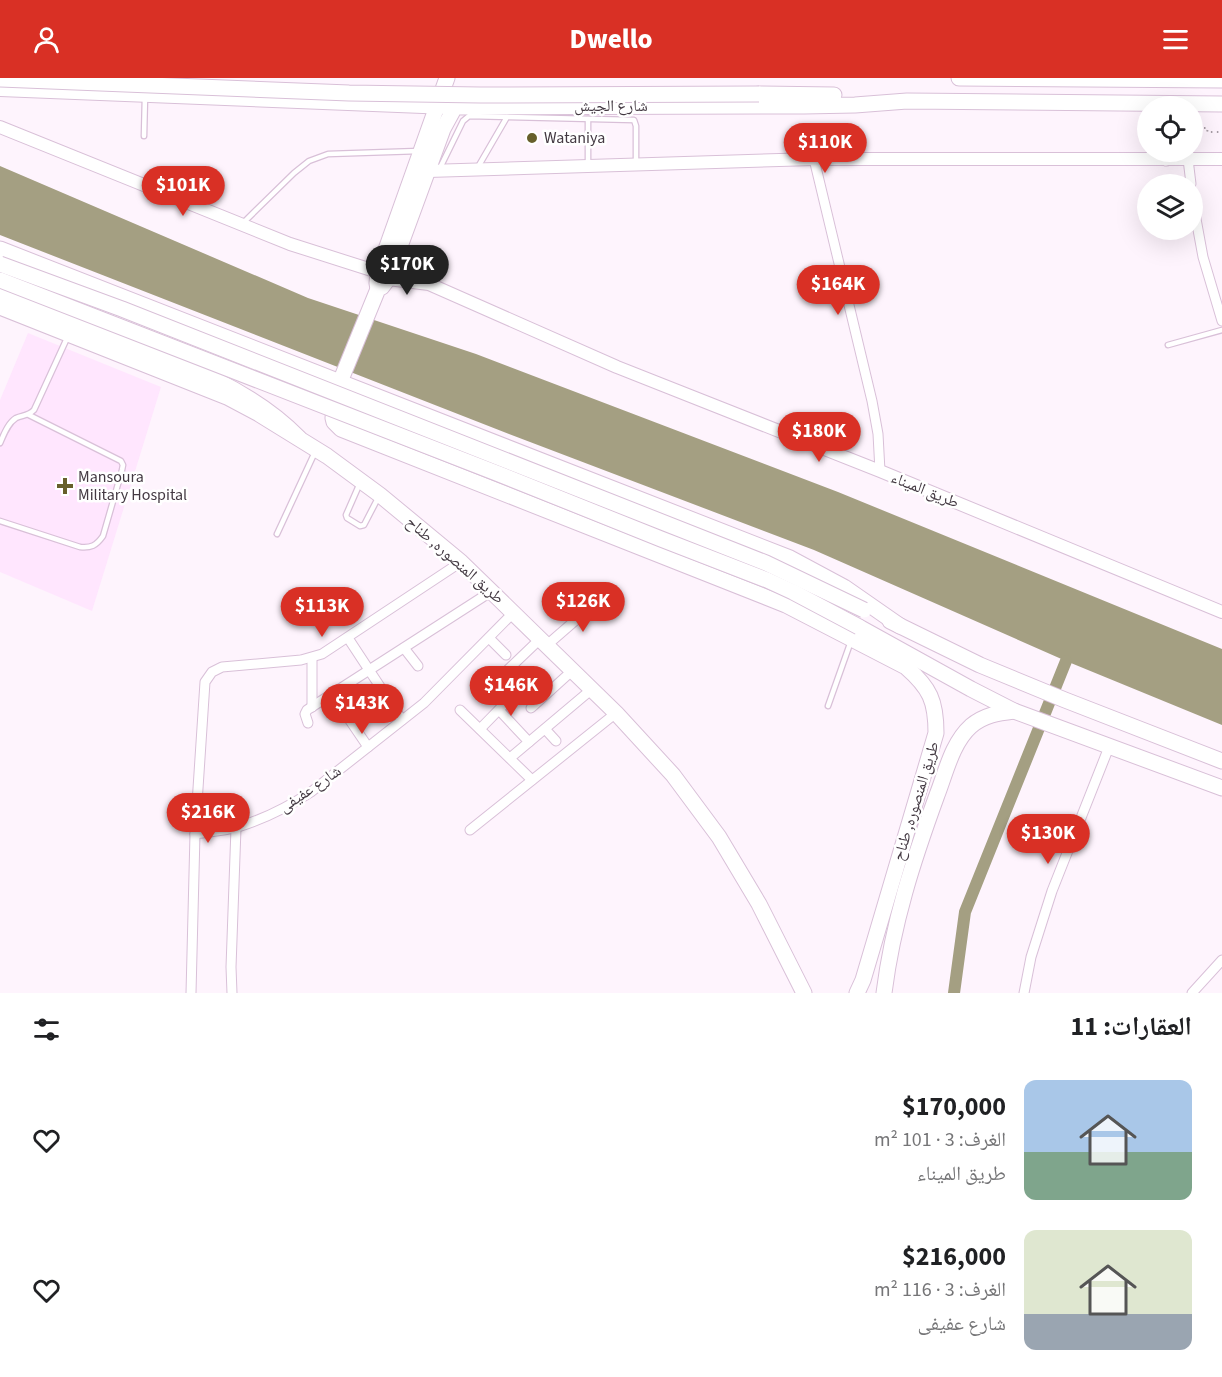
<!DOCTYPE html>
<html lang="ar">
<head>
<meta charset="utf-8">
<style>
	:root { --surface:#fff; --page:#f6f6f6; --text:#202124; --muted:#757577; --accent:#d93025 }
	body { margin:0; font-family:"Source Sans 3","Noto Naskh Arabic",sans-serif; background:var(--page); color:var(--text); direction:rtl; height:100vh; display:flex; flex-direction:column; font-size:22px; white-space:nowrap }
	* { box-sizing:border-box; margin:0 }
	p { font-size:20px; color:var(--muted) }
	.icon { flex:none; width:33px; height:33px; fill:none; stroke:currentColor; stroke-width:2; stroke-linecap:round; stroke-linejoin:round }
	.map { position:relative; height:915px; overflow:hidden; direction:ltr }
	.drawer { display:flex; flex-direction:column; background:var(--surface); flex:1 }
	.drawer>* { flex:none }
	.controls { position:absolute; left:1137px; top:18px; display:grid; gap:12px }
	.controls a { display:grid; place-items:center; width:66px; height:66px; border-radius:50%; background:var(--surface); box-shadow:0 6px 24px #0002; font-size:30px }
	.price { position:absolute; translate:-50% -51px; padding:0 14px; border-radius:21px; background:var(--accent); color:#fff; font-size:20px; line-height:39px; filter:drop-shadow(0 2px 3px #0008) }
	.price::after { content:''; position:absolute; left:50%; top:36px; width:18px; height:14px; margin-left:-9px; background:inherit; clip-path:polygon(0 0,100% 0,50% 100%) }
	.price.on { background:#222; color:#fff }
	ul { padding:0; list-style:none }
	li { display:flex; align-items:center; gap:18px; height:150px; padding:0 30px }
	li span { display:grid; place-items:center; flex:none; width:168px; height:120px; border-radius:12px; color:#555 }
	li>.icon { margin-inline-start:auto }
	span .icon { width:72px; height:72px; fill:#fffc; stroke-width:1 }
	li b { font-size:26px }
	h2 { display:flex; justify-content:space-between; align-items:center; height:72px; padding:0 30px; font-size:26px }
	header { display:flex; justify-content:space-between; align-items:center; height:78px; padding:0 30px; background:var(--accent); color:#fff; font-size:27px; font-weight:800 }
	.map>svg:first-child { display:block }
	.built { fill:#ffe6fe }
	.water { fill:#a49f82 }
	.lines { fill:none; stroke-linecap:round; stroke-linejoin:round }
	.canal { stroke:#a49f82; stroke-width:12 }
	.service-casing { stroke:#d9c0d8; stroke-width:7 }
	.minor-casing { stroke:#d9c0d8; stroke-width:11 }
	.tertiary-casing { stroke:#d9c0d8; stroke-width:14 }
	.secondary-casing { stroke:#d9c0d8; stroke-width:16 }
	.primary-casing { stroke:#d9c0d8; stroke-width:17 }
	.trunk-casing { stroke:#d9c0d8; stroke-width:17 }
	.path { stroke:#a79da6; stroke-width:2; stroke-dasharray:1.5 4.5; stroke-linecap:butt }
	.service { stroke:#fff; stroke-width:4.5 }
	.minor { stroke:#fff; stroke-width:9 }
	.tertiary { stroke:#fff; stroke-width:12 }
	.secondary { stroke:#fff; stroke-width:14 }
	.primary { stroke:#fff; stroke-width:15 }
	.trunk { stroke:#fff; stroke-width:15 }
	.primary-bridge-casing { stroke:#d9c0d8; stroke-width:17; stroke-linecap:butt }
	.trunk-bridge-casing { stroke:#d9c0d8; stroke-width:17; stroke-linecap:butt }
	.primary-bridge { stroke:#fff; stroke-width:15 }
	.trunk-bridge { stroke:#fff; stroke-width:15 }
	.poi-dot { fill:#675f2b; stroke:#fff; stroke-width:2 }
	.labels { text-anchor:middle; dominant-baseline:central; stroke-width:5; stroke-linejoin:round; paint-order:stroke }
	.street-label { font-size:16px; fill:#433942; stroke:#fff }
	.poi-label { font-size:16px; fill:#433942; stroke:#fff; text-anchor:start }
</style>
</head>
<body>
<header><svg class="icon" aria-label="menu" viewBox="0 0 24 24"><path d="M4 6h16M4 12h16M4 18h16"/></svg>Dwello<svg class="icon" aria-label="person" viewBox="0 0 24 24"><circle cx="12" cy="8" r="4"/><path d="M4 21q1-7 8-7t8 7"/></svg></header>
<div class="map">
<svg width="1222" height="915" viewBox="0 0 1222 915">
	<rect width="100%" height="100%" fill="#fef4fd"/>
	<path class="built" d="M28 255 161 309 92 533 0 494V322Z"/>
	<path class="water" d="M0 88 308 220 476 276 838 414 1222 571V647L1066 583 814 472 509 356 0 157Z"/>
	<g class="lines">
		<path class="canal" d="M954 915 965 834 1066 583"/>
		<g class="service-casing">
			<g id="service">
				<path d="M144 58 145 18"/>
				<path d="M588 86V41"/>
				<path d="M478 89 507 39"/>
				<path d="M439 92 463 43 469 38 634 42 636 48V84"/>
				<path d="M243 145 294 95 309 83 328 76 419 73"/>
				<path d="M1168 267 1222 252"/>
				<path d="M0 365C4 356 8 345 16 340 23 337 28 338 34 332L68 258"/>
				<path d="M360 405 346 437 347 440 360 448 364 447 378 420"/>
				<path d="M0 443 80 469C91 470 96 468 103 458L122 392 123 387 121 383 29 337"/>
				<path d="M277 456 315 374"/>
				<path d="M828 628 851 563"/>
			</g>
		</g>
		<g class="minor-casing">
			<g id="minor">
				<path d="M814 81 872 323 878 356 880 393"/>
				<path d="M1188 81 1191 106"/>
				<path d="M1192 119 1203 179 1222 243"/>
				<path d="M348 560 402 642"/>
				<path d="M489 560 506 577"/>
				<path d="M547 567 600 521"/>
				<path d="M404 570 418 588"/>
				<path d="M493 606 540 561"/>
				<path d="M332 616 368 669"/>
				<path d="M312 629V580"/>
				<path d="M531 630 573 592"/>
				<path d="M460 632 532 702"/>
				<path d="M499 632 529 664"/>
				<path d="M308 645 305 636 307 632 492 513"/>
				<path d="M480 651 522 608"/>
				<path d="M545 651 556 663"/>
				<path d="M510 680 592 611"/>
				<path d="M470 752 616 635"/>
				<path d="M195 756C209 754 224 753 238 749 264 741 288 729 311 714L424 625 514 534"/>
				<path d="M191 915 195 756 205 604 212 594 222 589 301 582 322 576 461 484"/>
				<path d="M232 915 231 889 236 750"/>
				<path d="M1024 915 1031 879 1052 813 1109 669"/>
				<path d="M1192 915 1222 882"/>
			</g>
		</g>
		<g class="tertiary-casing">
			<g id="tertiary">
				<path d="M0 49 290 166 378 194"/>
				<path d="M428 93 814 81H1222"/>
				<path d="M398 173 413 191 428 205"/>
				<path d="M388 201 429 206 617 289 880 393 1222 534"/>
			</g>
		</g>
		<g class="secondary-casing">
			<path id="secondary" d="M0 11 448 29"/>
		</g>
		<g class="primary-casing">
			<g id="primary">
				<path d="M959 0 1222 2"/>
				<path d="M759 16 834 17"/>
				<path d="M1166 80 1167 74"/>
				<path d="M0 195 217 276"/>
				<path d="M378 211 377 205 378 194 447 0"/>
				<path d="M0 229 227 319 259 336 327 378 380 417 461 484 616 635 673 697 719 759 759 826 804 915"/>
				<path d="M857 915 863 902 936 655C936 623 930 610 906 589L786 527 341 351 334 344 333 340 334 329 340 304 378 211 382 209 388 201 443 51 455 29 804 28 855 27 907 23 1222 26"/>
				<path d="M884 915C893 844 913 783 937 717 946 694 952 665 971 648 984 637 998 635 1014 633"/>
			</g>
		</g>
		<g class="trunk-casing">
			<g id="trunk">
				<path d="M0 171 790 480 844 509 900 548"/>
				<path d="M0 216 216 302C246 317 275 335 299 360"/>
				<path d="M890 543 980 587 1065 622 1222 683"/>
				<path d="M859 549 971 611 1014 633 1222 710"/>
			</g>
		</g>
		<path class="path" d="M1192 50H1208L1207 54H1222"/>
		<use href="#service" class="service"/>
		<use href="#minor" class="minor"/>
		<use href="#tertiary" class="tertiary"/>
		<use href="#secondary" class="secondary"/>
		<use href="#primary" class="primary"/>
		<use href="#trunk" class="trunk"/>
		<g class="primary-bridge-casing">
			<path id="primary-bridge" d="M0 1 349 15 480 17 759 16"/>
		</g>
		<g class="trunk-bridge-casing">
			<g id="trunk-bridge">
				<path d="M0 186 122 231 766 485 864 532"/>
				<path d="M0 202 499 396 661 461 767 502 793 514 859 549"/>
			</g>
		</g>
		<use href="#primary-bridge" class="primary-bridge"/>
		<use href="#trunk-bridge" class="trunk-bridge"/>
	</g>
	<g class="poi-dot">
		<circle cx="532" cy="60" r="6"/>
		<path d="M62 399h6v6h6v6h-6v6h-6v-6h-6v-6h6z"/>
	</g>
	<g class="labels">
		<g class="street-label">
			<text x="611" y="28">شارع الجيش</text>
			<text transform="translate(925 412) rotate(22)">طريق الميناء</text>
			<text transform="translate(455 482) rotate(41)">طريق المنصوره, طناح</text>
			<text transform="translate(310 711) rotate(-34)">شارع عفيفى</text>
			<text transform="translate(916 723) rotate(-73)">طريق المنصوره, طناح</text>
		</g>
		<g class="poi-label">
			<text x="544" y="60">Wataniya</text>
			<text x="78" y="399">Mansoura<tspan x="78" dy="18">Military Hospital</tspan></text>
		</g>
	</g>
</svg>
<div class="controls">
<a><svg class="icon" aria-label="locate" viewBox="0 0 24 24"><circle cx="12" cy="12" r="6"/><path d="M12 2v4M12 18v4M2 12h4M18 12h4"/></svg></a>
<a><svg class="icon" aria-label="layers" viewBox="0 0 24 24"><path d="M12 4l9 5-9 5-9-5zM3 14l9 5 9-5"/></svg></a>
</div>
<b class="price" style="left:825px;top:96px">$110K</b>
<b class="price" style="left:183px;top:139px">$101K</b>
<b class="price on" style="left:407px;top:218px">$170K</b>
<b class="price" style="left:838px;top:238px">$164K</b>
<b class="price" style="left:819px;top:385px">$180K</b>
<b class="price" style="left:583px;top:555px">$126K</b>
<b class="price" style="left:322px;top:560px">$113K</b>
<b class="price" style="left:511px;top:639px">$146K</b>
<b class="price" style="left:362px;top:657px">$143K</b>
<b class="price" style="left:208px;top:766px">$216K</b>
<b class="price" style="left:1048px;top:787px">$130K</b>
</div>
<section class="drawer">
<h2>العقارات: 11<svg class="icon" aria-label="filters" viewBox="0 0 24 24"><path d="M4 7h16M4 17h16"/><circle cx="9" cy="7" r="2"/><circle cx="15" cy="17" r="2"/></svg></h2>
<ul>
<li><span style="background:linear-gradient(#a9c7e8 60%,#7fa58c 0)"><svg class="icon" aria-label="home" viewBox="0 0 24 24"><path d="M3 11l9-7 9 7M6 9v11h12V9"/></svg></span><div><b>$170,000</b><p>الغرف: 3 · 101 m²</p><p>طريق الميناء</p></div><svg class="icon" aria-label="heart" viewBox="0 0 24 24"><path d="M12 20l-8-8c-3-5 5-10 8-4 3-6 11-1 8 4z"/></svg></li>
<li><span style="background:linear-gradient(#dfe7d0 70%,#9aa5b1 0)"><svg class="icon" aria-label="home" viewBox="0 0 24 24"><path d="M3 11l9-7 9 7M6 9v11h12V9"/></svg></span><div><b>$216,000</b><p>الغرف: 3 · 116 m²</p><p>شارع عفيفى</p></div><svg class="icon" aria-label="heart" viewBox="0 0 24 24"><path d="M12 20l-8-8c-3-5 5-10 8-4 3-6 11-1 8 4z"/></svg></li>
</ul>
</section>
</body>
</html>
